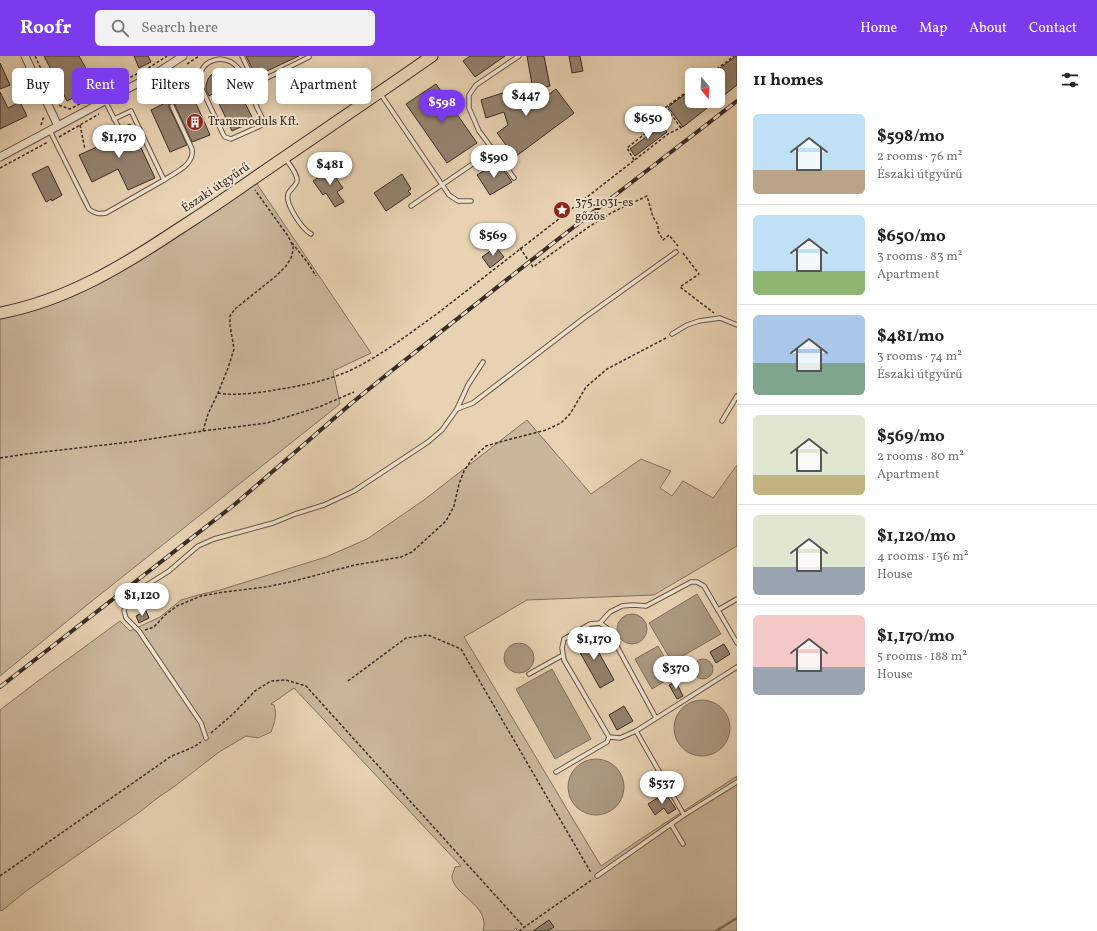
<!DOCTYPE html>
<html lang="en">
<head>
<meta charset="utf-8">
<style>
	:root { --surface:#fff; --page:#f2f2f2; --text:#222; --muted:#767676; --line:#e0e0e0; --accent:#7c3aed }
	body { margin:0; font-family:Vollkorn,serif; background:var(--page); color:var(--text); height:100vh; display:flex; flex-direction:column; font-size:15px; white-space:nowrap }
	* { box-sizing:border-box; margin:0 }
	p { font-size:13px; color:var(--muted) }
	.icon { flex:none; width:22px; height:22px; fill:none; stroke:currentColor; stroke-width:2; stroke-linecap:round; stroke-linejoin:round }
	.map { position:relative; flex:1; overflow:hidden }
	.details { display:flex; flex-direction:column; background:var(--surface); width:360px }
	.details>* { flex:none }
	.hud { position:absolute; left:12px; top:12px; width:380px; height:36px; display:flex; gap:8px }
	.needle { width:26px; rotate:162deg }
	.fabs { position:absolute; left:685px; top:12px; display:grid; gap:8px }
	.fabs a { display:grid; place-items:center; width:40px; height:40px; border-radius:6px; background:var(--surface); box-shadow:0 2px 10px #0003; font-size:20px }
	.price { position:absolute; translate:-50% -34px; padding:0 9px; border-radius:14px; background:#fff; color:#222; font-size:13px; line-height:26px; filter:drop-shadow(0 1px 2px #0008) }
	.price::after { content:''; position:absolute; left:50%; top:24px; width:12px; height:9px; margin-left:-6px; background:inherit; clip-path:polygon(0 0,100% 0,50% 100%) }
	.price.selected { background:var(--accent); color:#fff }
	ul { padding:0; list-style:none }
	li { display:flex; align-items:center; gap:12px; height:100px; padding:0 16px }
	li+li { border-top:1px solid var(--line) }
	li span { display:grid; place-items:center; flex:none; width:112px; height:80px; border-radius:6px; color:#555 }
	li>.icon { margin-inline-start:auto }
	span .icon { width:48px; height:48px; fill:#fffc; stroke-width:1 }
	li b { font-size:17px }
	h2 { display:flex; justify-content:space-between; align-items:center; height:48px; padding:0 16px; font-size:17px }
	.pill { padding:0 14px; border-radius:6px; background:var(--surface); box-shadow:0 2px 10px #0003; font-size:14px; line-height:36px }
	.pill.selected { background:var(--accent); color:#fff }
	header { display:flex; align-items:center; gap:24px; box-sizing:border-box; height:56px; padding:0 20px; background:var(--accent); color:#fff }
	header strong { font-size:19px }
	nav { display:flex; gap:22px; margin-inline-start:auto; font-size:14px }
	.search { width:280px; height:36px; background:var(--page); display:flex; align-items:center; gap:10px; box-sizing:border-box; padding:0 14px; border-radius:6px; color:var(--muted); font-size:15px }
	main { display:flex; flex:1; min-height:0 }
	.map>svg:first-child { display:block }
	.green { fill:#cab69a; stroke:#817160 }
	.water { fill:#ac9a82; stroke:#7e6e5d }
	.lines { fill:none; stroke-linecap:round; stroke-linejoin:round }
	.stream { stroke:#7e6e5d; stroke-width:2.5 }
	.building { fill:#94826e; stroke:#382c25 }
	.service-casing { stroke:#645648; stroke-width:5.5 }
	.minor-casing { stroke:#645648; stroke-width:9 }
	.primary-casing { stroke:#382c25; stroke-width:13 }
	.path { stroke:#382c25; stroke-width:1.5; stroke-dasharray:3 2; stroke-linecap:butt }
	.service { stroke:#f0e2cd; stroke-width:3.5 }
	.minor { stroke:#f0e2cd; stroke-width:7 }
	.primary { stroke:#e8d2b2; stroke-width:11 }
	.rail-casing { stroke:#382c25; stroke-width:4 }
	.rail { stroke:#f0e2cd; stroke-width:2.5; stroke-dasharray:8; stroke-linecap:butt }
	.labels { text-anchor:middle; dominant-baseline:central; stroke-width:4; stroke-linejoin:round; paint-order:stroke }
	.poi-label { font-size:12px; fill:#382c25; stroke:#f0e2cd; text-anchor:start }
	.street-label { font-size:12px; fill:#382c25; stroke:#f0e2cd }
</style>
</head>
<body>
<header>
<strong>Roofr</strong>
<div class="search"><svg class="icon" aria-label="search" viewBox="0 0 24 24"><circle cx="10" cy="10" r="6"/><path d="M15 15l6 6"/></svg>Search here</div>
<nav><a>Home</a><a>Map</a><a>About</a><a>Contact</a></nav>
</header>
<main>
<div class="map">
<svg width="737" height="875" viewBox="0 0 737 875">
	<rect width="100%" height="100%" fill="#e8d2b2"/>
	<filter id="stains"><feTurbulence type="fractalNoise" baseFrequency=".005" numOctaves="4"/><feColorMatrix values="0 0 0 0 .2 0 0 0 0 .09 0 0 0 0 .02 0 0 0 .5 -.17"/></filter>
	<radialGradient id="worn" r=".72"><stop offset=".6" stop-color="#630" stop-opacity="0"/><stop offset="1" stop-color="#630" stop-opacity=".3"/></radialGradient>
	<g class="green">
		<path d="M253 122 371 297 333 315 340 348 87 549 0 620V255L75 232Z"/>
		<path d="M527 364 591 438 641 403 671 415 660 432 672 440 683 425 713 442 737 409V490L654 539 527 544 464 581 601 810 639 784 737 720V875H517L516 872 513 875H483C491 849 452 839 452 820 453 817 454 814 455 811L461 810 294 632 271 648 274 649C277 659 275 666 271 676L258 682 246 680 219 696 175 730 156 743 141 755 26 835 3 854 0 855V654L38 625 120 565 130 575 160 561 181 544 198 539 220 534 326 501 367 483 424 444Z"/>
	</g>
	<g class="water">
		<path d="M697 538 721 578 672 606 649 567Z"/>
		<circle cx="632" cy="573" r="15"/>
		<circle cx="519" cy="602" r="15"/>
		<path d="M658 590 675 619 652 633 635 603Z"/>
		<circle cx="703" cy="613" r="10"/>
		<path d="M552 613 591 683 555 703 516 633Z"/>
		<circle cx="702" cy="672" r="28"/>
		<circle cx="596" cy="731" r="28"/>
	</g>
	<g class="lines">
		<path class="stream" d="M716 875 737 862"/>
	</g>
	<g class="building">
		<path d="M44 0H79L96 30 67 45Z"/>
		<path d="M134 0H148L151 6 139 12Z"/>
		<path d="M246 0H299L256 20Z"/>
		<path d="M470 0H505L475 21 463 5Z"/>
		<path d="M527 0H544L550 30 533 34Z"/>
		<path d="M569 0H580L583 15 572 17Z"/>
		<path d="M736 0H737V29L718 44V19H711Z"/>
		<path d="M0 7 10 29 0 33Z"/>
		<path d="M221 14H227L233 16 237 19 240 24 235 27 254 65 232 75 214 37 209 40 206 34V29L208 23 211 19 216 16Z"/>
		<path d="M436 28 477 87 447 107 406 48Z"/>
		<path d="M524 30 531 52 556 33 574 57 515 101 497 77 508 69 504 56 486 62 481 44Z"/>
		<path d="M692 33V45H716L683 71 668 51Z"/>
		<path d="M0 36 8 52 20 46 27 60 0 73Z"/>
		<path d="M191 36 210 79 192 86 175 49 173 47V44Z"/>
		<path d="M167 46 169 48V51L187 89 170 96 151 54Z"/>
		<path d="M130 68 155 122 128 134 118 113 92 126 79 99 106 87 103 81Z"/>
		<path d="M662 69 667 76 635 100 630 93Z"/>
		<path d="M498 106 512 126 490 139 477 119Z"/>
		<path d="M327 109 343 132 337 136 344 146 335 151 326 137 323 139 313 125 323 118 321 114Z"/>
		<path d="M48 110 62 139 52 145 51 143 46 146 32 118Z"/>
		<path d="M402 118 411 133 408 135 411 138 386 155 374 137Z"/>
		<path d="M496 191 504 201 490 212 482 201Z"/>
		<path d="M146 555 149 562 139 567 136 560Z"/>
		<path d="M588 577 614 624 600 632 574 586Z"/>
		<path d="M724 588 730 598 716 607 710 596Z"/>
		<path d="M676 626 683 640 677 643 669 629Z"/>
		<path d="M624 650 633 665 617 674 609 659Z"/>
		<path d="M665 737 676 753 668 758 664 752 655 759 648 748Z"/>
		<path d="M549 864 554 871 547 875H533Z"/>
	</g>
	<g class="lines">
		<g class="service-casing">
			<g id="service">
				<path d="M242 0 253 23 256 26H259L309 1"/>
				<path d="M220 3C229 4 233 6 239 13L262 62V65L260 70 231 83 225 81 223 78 201 31C198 14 204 5 220 3Z"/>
				<path d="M157 17 170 45"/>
				<path d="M380 37 449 139 458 145H471"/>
				<path d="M105 45 118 70"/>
				<path d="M50 75 89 153C95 158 99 158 106 157L164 124 131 55 114 63"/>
				<path d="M285 102C289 108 298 118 297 125 296 130 290 133 288 138 285 148 302 173 311 178"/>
				<path d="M514 122 479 75 469 52V39L476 29 519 0"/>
				<path d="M164 124C174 117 195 109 192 93L172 50"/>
				<path d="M411 150 493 94"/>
				<path d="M672 278 687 269 699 265 720 262 737 269"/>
				<path d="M457 353 473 347 584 262 676 196"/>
				<path d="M722 365 737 340"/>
				<path d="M737 543 718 554 737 587"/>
				<path d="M600 567 610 556 622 550 633 549 646 550 691 526H697L704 530 718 554"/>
				<path d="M529 618 563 599"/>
				<path d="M656 662 607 572 600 567 590 568 564 583 562 592 564 604 609 681 620 682 636 675 737 611"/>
				<path d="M636 675 684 759"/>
				<path d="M206 682 201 667 139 575 126 562 124 555 128 541 169 515 198 490 214 483 273 467 295 458 324 449 354 435 428 386 442 374 457 353 468 329 483 306"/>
				<path d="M556 716 607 686 609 681"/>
				<path d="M671 768 683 788"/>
				<path d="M597 820 684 759 737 726"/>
			</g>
		</g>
		<g class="minor-casing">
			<g id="minor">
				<path d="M25 0 58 70"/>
				<path d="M0 101 157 17 183 0"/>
			</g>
		</g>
		<g class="primary-casing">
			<path id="primary" d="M0 257C65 245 123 210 177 174 202 158 226 142 250 125 311 83 372 42 432 0"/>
		</g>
		<g class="path">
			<path d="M35 0 58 49 70 53 150 11 167 0"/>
			<path d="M187 8 199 0"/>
			<path d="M709 19 734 0"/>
			<path d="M41 69 44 60"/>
			<path d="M80 69 85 93"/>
			<path d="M681 72 666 51 692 32"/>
			<path d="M59 81 99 58"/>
			<path d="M634 104 627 92 670 58"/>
			<path d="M0 112 48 86"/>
			<path d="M292 187 308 207 316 220"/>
			<path d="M520 192 533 211 590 170 613 156 647 140 653 161 658 169V175L663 184 669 179 678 190"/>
			<path d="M683 197 699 218 680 231 714 257"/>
			<path d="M218 337C236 340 257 337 275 334 300 330 326 325 349 315 381 300 410 277 438 257L668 78 682 71"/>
			<path d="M203 375 208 358 218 337 228 312 234 293 230 269V260L235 253 276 220 286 210 291 202 293 195V190L288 180 255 134"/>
			<path d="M0 402 26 398 130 386 203 375 267 367 319 351 354 336"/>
			<path d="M145 574 154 571 165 559 177 550 201 540 224 536 266 531 290 526 355 509 401 501 412 496 446 465 454 450 459 428 464 415 472 403 486 390 507 384 546 374 561 367 570 358 586 331 607 313 668 281"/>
			<path d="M348 625 406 582 428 579 461 593 590 815 592 816"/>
			<path d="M211 677 233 658 255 635 271 625 286 624 306 630 524 871"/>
			<path d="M0 820 170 701C180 696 192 693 201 686"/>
			<path d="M519 875 593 823"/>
		</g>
		<use href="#service" class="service"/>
		<use href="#minor" class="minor"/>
		<use href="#primary" class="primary"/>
		<g class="rail-casing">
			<path id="rail" d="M0 631 234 449 353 346 385 320 557 184 737 45"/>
		</g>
		<use href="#rail" class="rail"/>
	</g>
	<defs>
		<g id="building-disc" transform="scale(0.9)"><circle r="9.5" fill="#8f2418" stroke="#f0e2cd"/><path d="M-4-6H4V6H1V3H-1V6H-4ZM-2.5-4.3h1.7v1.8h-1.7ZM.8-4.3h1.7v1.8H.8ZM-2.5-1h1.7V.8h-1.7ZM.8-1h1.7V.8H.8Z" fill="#fff"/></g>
		<g id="sight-disc" transform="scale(0.9)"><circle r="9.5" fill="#8f2418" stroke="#f0e2cd"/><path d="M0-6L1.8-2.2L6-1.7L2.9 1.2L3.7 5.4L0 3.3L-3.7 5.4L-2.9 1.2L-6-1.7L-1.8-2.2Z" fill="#fff"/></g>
	</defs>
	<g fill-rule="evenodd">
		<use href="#building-disc" x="195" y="66"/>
		<use href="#sight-disc" x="562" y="154"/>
	</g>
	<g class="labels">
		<g class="poi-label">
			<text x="208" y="66">Transmoduls Kft.</text>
			<text x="575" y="147">375.1031-es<tspan x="575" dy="14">gőzös</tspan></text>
		</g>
		<g class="street-label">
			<text transform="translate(216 132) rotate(-34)">Északi útgyűrű</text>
		</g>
	</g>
	<rect width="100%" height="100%" filter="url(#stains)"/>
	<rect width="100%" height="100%" fill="url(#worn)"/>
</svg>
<div class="fabs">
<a><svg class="needle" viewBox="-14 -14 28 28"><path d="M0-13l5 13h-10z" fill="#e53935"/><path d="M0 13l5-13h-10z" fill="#767676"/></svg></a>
</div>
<b class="price" style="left:526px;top:61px">$447</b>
<b class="price selected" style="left:442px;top:68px">$598</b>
<b class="price" style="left:648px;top:84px">$650</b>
<b class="price" style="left:119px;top:103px">$1,170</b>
<b class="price" style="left:494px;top:123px">$590</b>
<b class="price" style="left:330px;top:130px">$481</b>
<b class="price" style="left:493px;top:201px">$569</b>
<b class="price" style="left:142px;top:561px">$1,120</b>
<b class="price" style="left:594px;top:605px">$1,170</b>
<b class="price" style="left:676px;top:634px">$370</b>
<b class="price" style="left:662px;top:749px">$537</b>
<div class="hud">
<a class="pill">Buy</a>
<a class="pill selected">Rent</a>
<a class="pill">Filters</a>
<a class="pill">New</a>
<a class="pill">Apartment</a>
</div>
</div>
<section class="details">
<h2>11 homes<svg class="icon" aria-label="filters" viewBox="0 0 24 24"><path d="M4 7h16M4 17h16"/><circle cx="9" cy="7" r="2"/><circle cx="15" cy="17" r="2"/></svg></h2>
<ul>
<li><span style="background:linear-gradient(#bfe0f5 70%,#b9a48a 0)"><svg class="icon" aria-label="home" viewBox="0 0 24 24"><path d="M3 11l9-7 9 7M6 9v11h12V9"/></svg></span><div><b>$598/mo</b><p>2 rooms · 76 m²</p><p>Északi útgyűrű</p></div></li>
<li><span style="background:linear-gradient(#bfe0f5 70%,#8fb573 0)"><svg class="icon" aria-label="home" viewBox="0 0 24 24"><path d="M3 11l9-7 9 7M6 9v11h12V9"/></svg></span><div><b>$650/mo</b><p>3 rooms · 83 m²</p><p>Apartment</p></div></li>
<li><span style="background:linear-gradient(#a9c7e8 60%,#7fa58c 0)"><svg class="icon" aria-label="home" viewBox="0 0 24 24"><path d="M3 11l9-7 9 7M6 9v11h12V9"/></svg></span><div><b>$481/mo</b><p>3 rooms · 74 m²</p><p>Északi útgyűrű</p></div></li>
<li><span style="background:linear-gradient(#dfe7d0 75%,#c2b280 0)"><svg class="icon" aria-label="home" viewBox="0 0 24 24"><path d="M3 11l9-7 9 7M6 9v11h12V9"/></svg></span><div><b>$569/mo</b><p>2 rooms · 80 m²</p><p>Apartment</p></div></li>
<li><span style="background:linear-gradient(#dfe7d0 65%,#9aa5b1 0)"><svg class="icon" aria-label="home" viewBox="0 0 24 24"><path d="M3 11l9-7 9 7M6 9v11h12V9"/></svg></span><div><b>$1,120/mo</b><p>4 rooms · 136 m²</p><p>House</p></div></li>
<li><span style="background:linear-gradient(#f6c9c9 65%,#9aa5b1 0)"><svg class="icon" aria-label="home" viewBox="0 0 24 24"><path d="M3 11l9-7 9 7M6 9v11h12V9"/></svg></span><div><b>$1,170/mo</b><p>5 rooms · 188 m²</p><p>House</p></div></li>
</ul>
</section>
</main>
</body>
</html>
